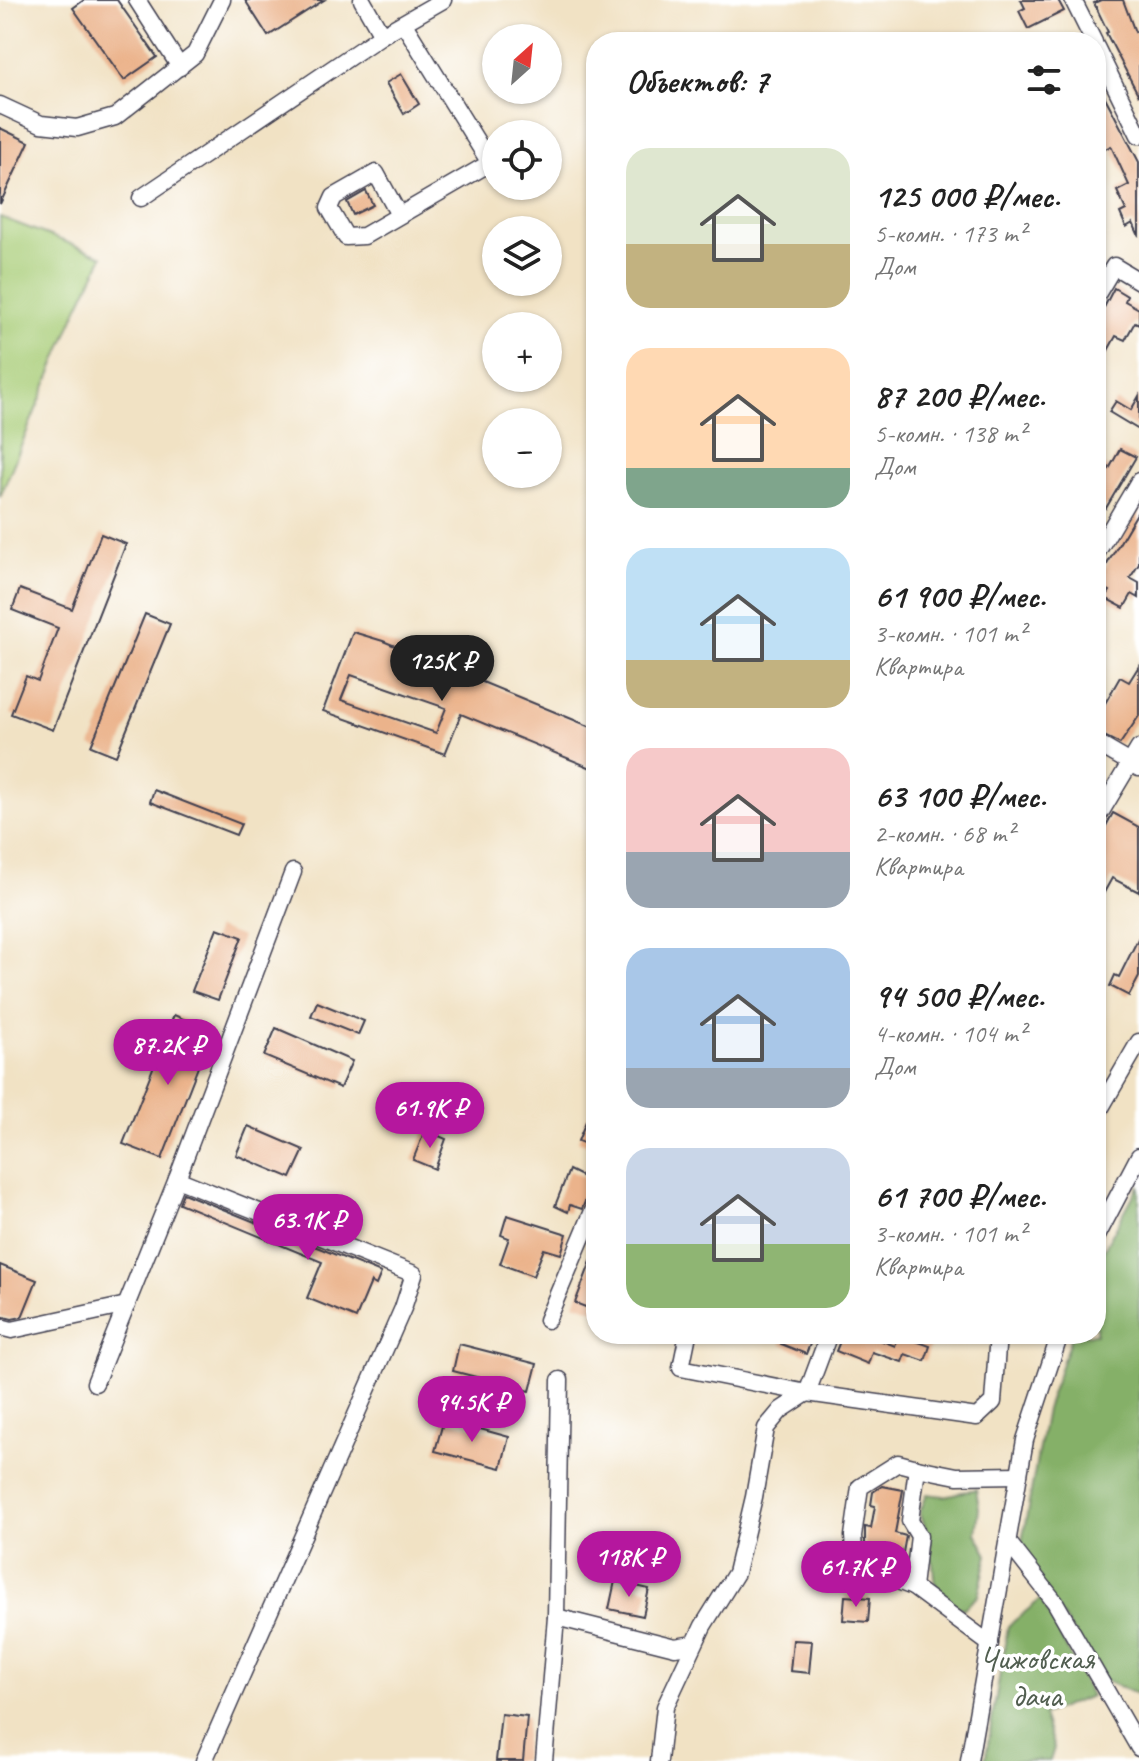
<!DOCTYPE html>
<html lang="ru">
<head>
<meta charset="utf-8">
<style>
	:root { --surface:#fff; --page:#f6f6f6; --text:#222; --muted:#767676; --accent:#b5179e }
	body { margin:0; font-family:Caveat,sans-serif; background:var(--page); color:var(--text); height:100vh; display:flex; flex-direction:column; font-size:30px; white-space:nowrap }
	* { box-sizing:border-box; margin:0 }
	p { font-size:26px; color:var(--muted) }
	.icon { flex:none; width:44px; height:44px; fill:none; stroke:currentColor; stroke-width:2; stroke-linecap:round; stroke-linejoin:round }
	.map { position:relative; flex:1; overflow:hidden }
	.side { position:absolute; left:586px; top:32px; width:520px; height:1312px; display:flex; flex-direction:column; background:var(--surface); border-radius:32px; box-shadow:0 2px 6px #0004 }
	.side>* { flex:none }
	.needle { width:52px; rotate:27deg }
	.tools { position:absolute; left:482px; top:24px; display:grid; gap:16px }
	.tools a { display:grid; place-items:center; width:80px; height:80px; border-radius:50%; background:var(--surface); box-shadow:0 2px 6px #0004; font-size:40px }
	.price { position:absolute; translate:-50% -68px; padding:0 18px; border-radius:28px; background:var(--accent); color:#fff; font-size:26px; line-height:52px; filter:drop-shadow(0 2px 4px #0008) }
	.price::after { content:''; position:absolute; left:50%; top:48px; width:24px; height:18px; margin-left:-12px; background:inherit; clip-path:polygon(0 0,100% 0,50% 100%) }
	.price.current { background:#222; color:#fff }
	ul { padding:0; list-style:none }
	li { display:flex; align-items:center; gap:24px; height:200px; padding:0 40px }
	li span { display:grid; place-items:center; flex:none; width:224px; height:160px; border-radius:24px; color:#555 }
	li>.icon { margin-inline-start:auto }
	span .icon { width:96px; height:96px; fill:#fffc; stroke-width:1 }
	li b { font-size:34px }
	h2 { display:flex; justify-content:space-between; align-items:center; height:96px; padding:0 40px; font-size:34px }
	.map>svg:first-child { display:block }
	.green { fill:#a7cc76; stroke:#647758; stroke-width:2 }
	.forest { fill:#85b067; stroke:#546951; stroke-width:2 }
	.building { fill:#ebb38b; fill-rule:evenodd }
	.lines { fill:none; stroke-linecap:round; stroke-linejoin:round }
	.minor-casing { stroke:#413f50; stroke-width:19 }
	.minor { stroke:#fff; stroke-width:16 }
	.labels { text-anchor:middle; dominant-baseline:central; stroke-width:7; stroke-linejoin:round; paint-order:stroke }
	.park-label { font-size:32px; fill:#515e50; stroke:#fff }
</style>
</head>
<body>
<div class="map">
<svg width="1139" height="1761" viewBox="0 0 1139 1761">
	<rect width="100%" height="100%" fill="#fff"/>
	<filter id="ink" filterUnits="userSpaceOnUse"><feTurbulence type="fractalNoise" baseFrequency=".0125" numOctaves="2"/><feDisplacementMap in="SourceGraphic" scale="16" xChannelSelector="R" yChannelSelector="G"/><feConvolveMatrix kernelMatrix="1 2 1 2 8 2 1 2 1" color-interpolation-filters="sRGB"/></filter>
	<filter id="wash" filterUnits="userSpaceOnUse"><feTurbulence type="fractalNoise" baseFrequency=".006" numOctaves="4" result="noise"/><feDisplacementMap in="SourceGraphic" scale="32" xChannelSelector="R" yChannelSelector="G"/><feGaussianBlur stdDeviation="1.8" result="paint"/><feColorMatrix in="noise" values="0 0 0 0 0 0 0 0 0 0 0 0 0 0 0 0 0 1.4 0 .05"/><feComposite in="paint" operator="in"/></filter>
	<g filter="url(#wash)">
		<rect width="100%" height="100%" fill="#f1e2c4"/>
		<path class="green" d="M0 217 103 256 74 317 0 497Z"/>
		<g class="forest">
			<path d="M1139 1185V1695L1105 1681 1020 1552 1046 1409 1072 1334H1096V1264Z"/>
			<path d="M976 1489 979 1508 976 1533 988 1555 978 1596 963 1609 943 1600 934 1580 933 1564 928 1553 931 1544 920 1512 927 1494 944 1496Z"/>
			<path d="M1041 1599 1091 1696 1043 1715 1054 1748 1050 1761H985L1008 1626Z"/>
		</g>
		<g id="blocks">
			<g class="building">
				<path d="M84 0H117L157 57 124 80 73 8Z"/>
				<path d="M245 0H324L268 36Z"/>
				<path d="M1021 0H1058L1064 11 1028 29 1019 11 1025 8Z"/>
				<path d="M1101 0H1123L1135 32 1139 30V96L1106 33 1108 32 1094 3Z"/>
				<path d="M401 74 419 104 404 114 386 83Z"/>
				<path d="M1096 80 1139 162V236L1133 223 1126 227 1120 213 1126 210 1117 191 1129 185 1111 146 1101 151 1096 142Z"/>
				<path d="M0 128 29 142 0 204Z"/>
				<path d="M366 191 373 205 353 215 347 202Z"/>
				<path d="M1114 288 1127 296 1125 301 1139 309V324L1135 322 1125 340 1116 336 1096 372V323Z"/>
				<path d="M1139 396V430L1109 412 1116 401 1131 410Z"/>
				<path d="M1120 449 1136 457 1106 508 1096 502V461L1109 469Z"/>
				<path d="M1139 510V564L1130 578 1139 583V598L1132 594 1124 608 1105 598 1110 591 1096 583Z"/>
				<path d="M101 534 126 544 53 730 11 714 26 676 38 681 58 628 12 610 20 589 72 609Z"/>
				<path d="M145 614 170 624 116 756 91 746Z"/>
				<path d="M353 632 383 641 596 729V770L461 714 445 754 323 711ZM351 675 446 708 436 733 341 700Z"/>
				<path d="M1139 666V716L1120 744 1096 732V719L1120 677 1129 682Z"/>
				<path d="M154 790 241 824 236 835 150 802Z"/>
				<path d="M1113 813 1139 827V892L1112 878 1096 907V844Z"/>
				<path d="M217 928 242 937 218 1000 192 991Z"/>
				<path d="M1139 937V977L1129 996 1110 986 1115 975 1119 977Z"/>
				<path d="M317 1002 364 1021 358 1035 311 1016Z"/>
				<path d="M174 1015 212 1031 162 1159 123 1144Z"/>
				<path d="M276 1028 352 1061 340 1088 264 1056Z"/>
				<path d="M596 1097V1148L578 1141Z"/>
				<path d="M248 1126 304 1150 291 1178 236 1155Z"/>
				<path d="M425 1130 446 1139 435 1169 413 1160Z"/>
				<path d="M569 1170 593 1182 582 1209 570 1205 568 1212 555 1206Z"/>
				<path d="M183 1193 381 1273 376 1285 371 1282 356 1318 307 1298 322 1262 179 1203Z"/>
				<path d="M507 1215 567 1234 561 1254 544 1249 533 1276 500 1264 509 1238 501 1235Z"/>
				<path d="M595 1251H596V1311L575 1303Z"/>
				<path d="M0 1265 37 1280 22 1317 12 1319 0 1316Z"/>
				<path d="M785 1334H814L806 1354 781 1344Z"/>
				<path d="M843 1334 854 1337 855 1334H865L895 1346 899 1335 930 1346 925 1361 905 1354 902 1362 872 1352 868 1364 836 1351Z"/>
				<path d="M459 1344 537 1364 530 1391 453 1371Z"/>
				<path d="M444 1419 509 1437 501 1468 435 1451Z"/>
				<path d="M882 1486 903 1490 895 1533 906 1536 900 1569 877 1561 878 1556 865 1554V1527L871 1528 875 1506 871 1505 873 1492Z"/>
				<path d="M615 1581 649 1589 643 1616 609 1609Z"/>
				<path d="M845 1596 870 1598 868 1622 843 1620Z"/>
				<path d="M793 1640 812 1641 809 1673 790 1671Z"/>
				<path d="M501 1714 527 1717 523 1761H496Z"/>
			</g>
		</g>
	</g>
	<g filter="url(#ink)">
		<use href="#blocks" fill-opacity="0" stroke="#413f50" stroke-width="2"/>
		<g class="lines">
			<g class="minor-casing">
				<g id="minor">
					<path d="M137 0 180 67"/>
					<path d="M362 0 382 35"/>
					<path d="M1073 0 1094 42"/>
					<path d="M1096 47 1139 135"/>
					<path d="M0 105 41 124 77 128 115 117 195 54 222 0"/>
					<path d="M141 198 382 35 443 0"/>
					<path d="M399 215 376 173 334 197 329 208 346 237 364 236 490 163 404 24"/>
					<path d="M1096 296 1114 266 1139 281"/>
					<path d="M1096 554 1139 481"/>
					<path d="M1096 743 1139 768"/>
					<path d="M1096 820 1139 748"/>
					<path d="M1096 1116 1139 1042"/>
					<path d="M1096 1238 1139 1156"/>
					<path d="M547 1320 596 1204"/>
					<path d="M0 1327 12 1330 127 1305"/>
					<path d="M688 1334 681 1368 807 1393 977 1417 993 1402 998 1334"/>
					<path d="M95 1383 177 1179"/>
					<path d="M1008 1542 1055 1602 1139 1748"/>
					<path d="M913 1587 855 1564 853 1536 860 1487 898 1463 917 1468"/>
					<path d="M556 1617 675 1647 693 1644"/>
					<path d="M990 1644 913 1587 919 1536 910 1521 917 1468 957 1476 1019 1475"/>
					<path d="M204 1761 403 1308 414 1274 177 1179 293 872"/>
					<path d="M544 1761 556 1617 560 1380"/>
					<path d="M659 1761 665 1707 703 1626 736 1573 754 1497 766 1428 781 1410 807 1393 829 1334"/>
					<path d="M969 1761 1025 1440 1060 1334"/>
				</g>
			</g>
			<use href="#minor" class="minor"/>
		</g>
	</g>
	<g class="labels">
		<g class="park-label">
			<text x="1037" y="1658">Чижовская<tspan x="1037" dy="37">дача</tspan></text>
		</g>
	</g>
</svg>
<div class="tools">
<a><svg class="needle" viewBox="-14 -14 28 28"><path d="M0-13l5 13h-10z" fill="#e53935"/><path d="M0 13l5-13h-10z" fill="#767676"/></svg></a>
<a><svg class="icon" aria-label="locate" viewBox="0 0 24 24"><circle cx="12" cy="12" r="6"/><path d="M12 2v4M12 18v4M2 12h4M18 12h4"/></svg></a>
<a><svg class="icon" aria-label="layers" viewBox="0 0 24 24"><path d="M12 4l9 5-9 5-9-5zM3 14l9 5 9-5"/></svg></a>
<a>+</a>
<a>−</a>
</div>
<b class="price current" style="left:442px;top:703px">125K ₽</b>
<b class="price" style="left:168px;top:1087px">87.2K ₽</b>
<b class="price" style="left:430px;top:1150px">61.9K ₽</b>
<b class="price" style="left:308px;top:1262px">63.1K ₽</b>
<b class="price" style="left:472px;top:1444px">94.5K ₽</b>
<b class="price" style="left:629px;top:1599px">118K ₽</b>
<b class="price" style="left:856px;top:1609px">61.7K ₽</b>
<section class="side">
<h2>Объектов: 7<svg class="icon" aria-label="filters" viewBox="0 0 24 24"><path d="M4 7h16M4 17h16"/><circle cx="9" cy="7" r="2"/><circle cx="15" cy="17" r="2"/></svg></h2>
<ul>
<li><span style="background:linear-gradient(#dfe7d0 60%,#c2b280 0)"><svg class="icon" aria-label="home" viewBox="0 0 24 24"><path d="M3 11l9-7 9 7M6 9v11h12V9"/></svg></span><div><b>125 000 ₽/мес.</b><p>5-комн. · 173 m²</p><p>Дом</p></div></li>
<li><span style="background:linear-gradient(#ffd9b3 75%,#7fa58c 0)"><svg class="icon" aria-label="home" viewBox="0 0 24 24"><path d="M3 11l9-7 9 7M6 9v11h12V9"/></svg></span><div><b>87 200 ₽/мес.</b><p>5-комн. · 138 m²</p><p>Дом</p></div></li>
<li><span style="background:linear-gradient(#bfe0f5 70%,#c2b280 0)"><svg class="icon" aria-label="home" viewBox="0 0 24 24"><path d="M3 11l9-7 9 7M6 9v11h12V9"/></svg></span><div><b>61 900 ₽/мес.</b><p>3-комн. · 101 m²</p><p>Квартира</p></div></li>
<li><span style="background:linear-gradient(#f6c9c9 65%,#9aa5b1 0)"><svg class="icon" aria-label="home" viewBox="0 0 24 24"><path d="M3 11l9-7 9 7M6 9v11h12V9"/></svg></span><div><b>63 100 ₽/мес.</b><p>2-комн. · 68 m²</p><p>Квартира</p></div></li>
<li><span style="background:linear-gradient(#a9c7e8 75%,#9aa5b1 0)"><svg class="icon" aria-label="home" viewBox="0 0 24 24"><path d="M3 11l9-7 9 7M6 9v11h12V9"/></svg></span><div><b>94 500 ₽/мес.</b><p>4-комн. · 104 m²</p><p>Дом</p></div></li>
<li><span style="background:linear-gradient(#c9d6e8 60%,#8fb573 0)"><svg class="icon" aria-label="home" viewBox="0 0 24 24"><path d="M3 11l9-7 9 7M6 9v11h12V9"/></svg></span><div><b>61 700 ₽/мес.</b><p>3-комн. · 101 m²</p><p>Квартира</p></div></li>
</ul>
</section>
</div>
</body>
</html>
